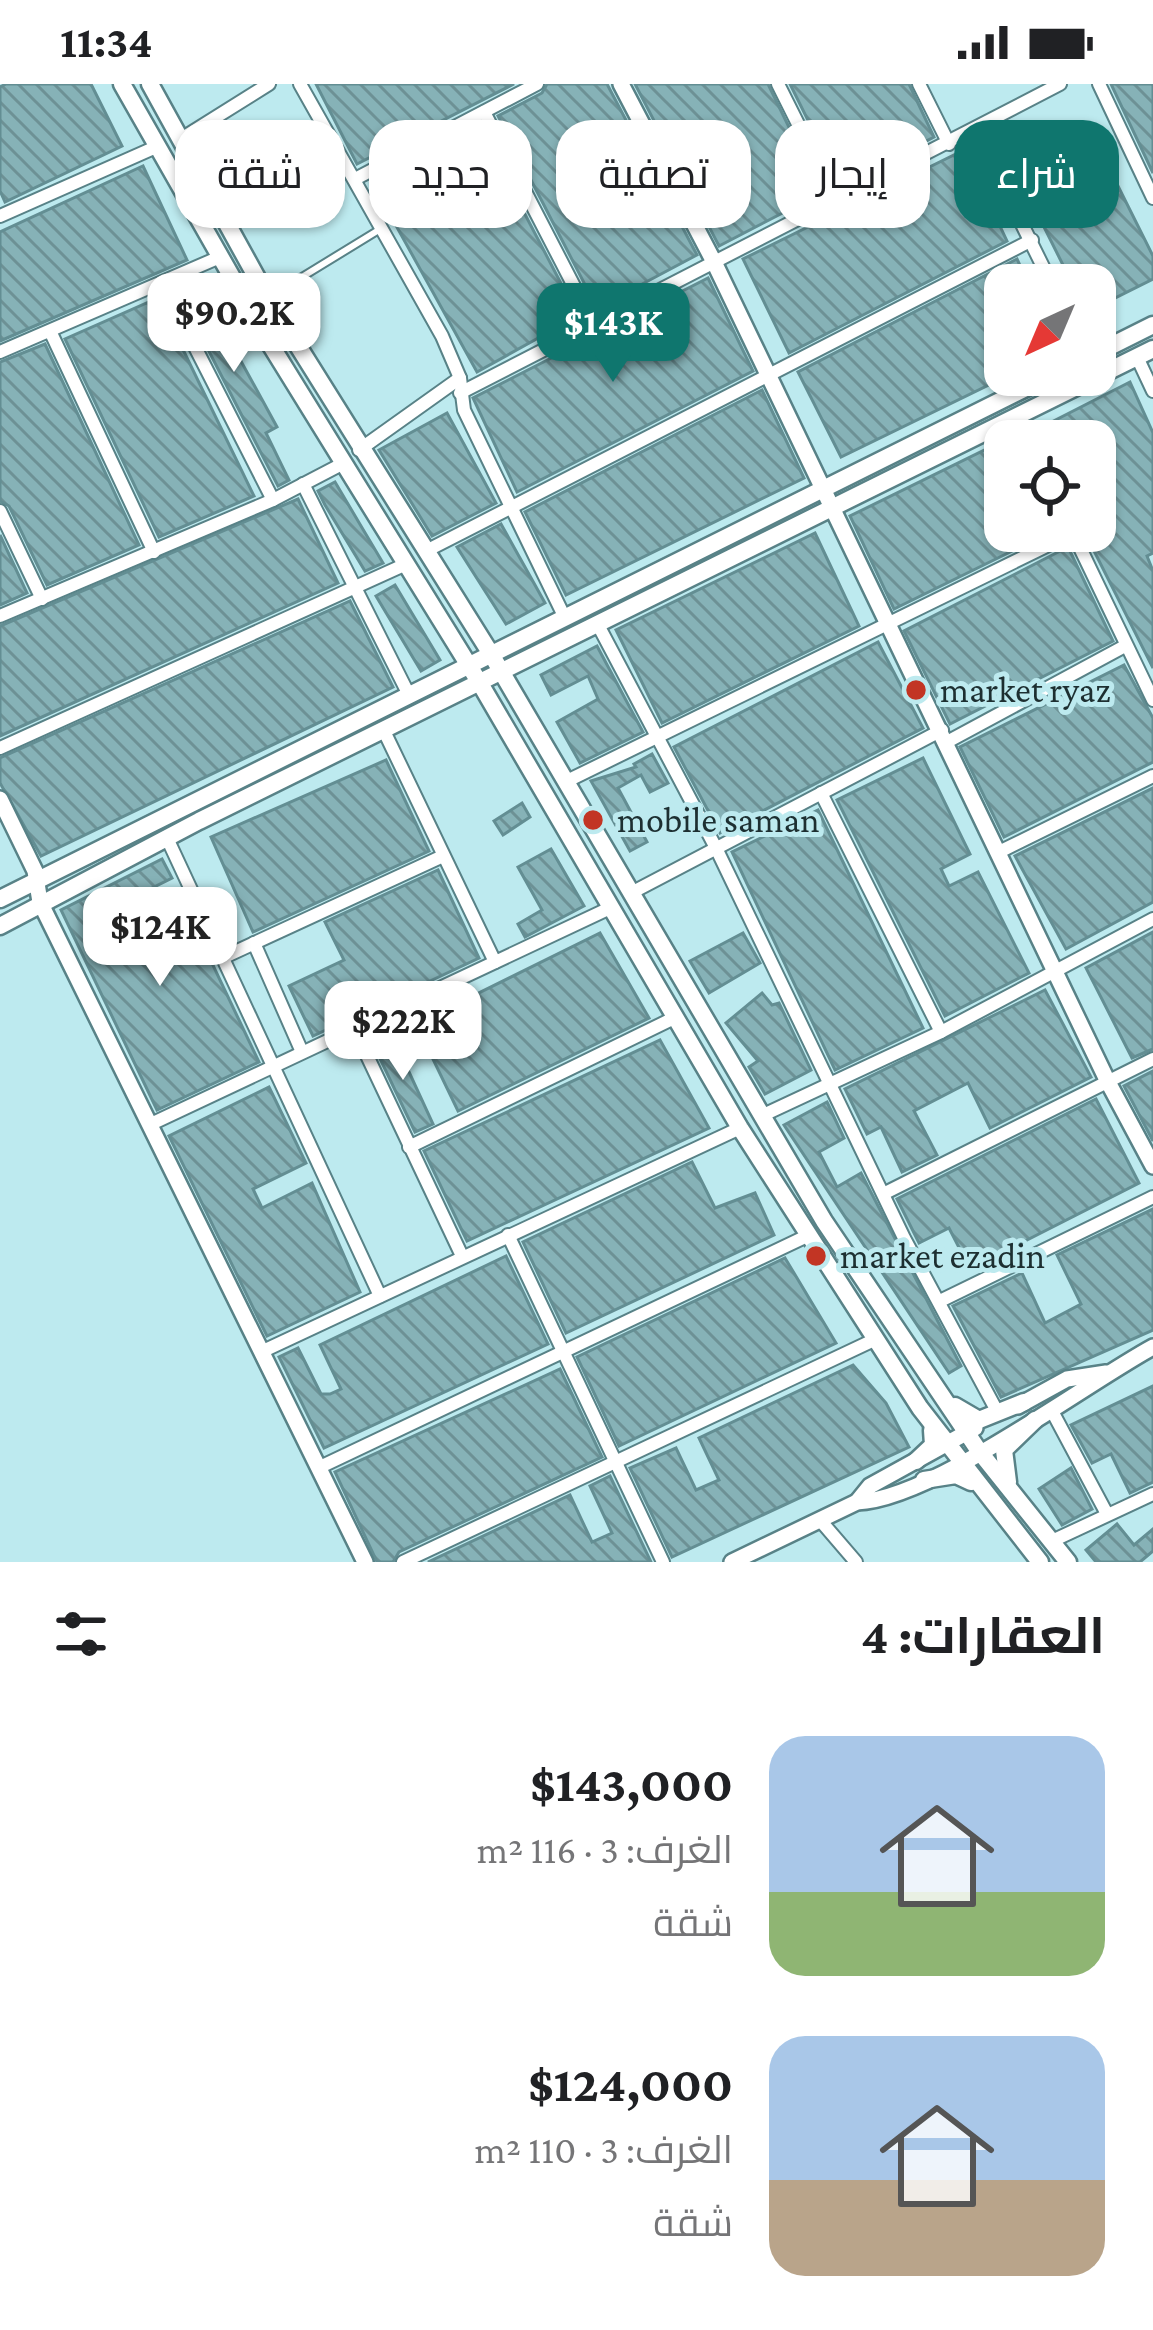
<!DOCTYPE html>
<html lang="ar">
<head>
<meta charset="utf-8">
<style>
	:root { --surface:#fff; --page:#f2f2f2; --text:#202124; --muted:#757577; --accent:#0f766e }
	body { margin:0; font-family:"Crimson Pro",Cairo,serif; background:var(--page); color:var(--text); direction:rtl; height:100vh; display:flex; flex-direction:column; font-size:45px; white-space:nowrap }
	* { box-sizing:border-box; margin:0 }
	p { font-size:39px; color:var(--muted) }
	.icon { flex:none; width:66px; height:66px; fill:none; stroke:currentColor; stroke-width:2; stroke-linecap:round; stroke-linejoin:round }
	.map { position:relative; height:1478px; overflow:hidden; direction:ltr }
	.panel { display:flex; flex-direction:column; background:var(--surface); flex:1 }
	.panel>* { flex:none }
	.banner { position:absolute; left:36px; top:36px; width:1083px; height:108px; direction:rtl; display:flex; gap:24px }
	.needle { width:78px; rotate:224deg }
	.controls { position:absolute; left:984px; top:180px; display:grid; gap:24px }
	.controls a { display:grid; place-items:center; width:132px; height:132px; border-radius:24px; background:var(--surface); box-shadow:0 3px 9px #0004; font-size:60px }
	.price { position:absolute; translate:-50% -102px; padding:0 27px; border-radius:24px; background:#fff; color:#222; font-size:39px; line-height:78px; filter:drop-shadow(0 3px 6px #0008) }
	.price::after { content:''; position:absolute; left:50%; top:72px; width:36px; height:27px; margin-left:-18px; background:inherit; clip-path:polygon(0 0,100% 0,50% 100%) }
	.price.on { background:var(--accent); color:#fff }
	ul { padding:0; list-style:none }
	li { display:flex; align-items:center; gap:36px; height:300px; padding:0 48px }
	li span { display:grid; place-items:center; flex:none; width:336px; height:240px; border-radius:36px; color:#555 }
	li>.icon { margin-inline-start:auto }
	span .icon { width:144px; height:144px; fill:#fffc; stroke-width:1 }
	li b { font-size:51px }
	h2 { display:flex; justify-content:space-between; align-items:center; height:144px; padding:0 48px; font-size:51px }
	.pill { padding:0 42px; border-radius:36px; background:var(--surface); box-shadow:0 3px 9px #0004; font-size:42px; line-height:108px }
	.pill.on { background:var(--accent); color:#fff }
	.status { display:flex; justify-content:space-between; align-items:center; height:84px; padding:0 60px; background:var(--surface); direction:ltr }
	.status svg { height:33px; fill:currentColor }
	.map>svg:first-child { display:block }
	.building { fill:url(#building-back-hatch); stroke:#638e93; stroke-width:3 }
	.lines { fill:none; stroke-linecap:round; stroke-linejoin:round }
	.service-casing { stroke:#588287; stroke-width:10 }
	.minor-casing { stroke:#588287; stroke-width:16 }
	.tertiary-casing { stroke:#588287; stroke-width:20 }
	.secondary-casing { stroke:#588287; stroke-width:21 }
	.service { stroke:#fff; stroke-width:6 }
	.minor { stroke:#fff; stroke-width:12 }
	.tertiary { stroke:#fff; stroke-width:15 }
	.secondary { stroke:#fff; stroke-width:16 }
	.poi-dot { fill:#c23524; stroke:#bdeaef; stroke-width:4.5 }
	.labels { text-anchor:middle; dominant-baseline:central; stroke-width:10; stroke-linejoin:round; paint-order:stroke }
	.poi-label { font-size:36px; fill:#1d2f31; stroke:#bdeaef; text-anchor:start }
</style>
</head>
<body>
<div class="status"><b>11:34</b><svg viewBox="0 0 49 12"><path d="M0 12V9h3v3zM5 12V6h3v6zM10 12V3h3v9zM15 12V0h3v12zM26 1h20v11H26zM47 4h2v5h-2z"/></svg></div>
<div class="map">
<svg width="1153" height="1478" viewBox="0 0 1153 1478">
	<defs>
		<pattern id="building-back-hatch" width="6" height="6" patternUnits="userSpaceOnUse" patternTransform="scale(3)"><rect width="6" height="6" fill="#86b2b7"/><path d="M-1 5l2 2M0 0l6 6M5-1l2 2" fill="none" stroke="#6d9195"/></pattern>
	</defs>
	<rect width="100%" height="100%" fill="#bdeaef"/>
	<g class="building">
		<path d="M6 0H91L122 62 5 118 0 107V3Z"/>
		<path d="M316 0H514L357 80Z"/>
		<path d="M547 0H607L697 171 597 224 498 32 542 9Z"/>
		<path d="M635 0H768L821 109 719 162Z"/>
		<path d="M790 0H909L934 53 840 101Z"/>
		<path d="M1111 0H1153V89Z"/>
		<path d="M479 42 578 232 477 288 372 98Z"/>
		<path d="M964 66 1007 157 789 269 743 175Z"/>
		<path d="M143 82 187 176 0 257V148Z"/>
		<path d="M1109 84 1153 172V195L1095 224V201H1073L1033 121Z"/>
		<path d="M1017 175 1029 201H1005V293L841 373 798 288Z"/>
		<path d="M708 194 753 287 517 408 473 314Z"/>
		<path d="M196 195 277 343 266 349 289 396 278 402 177 205Z"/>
		<path d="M158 214 254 412 159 453 65 255Z"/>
		<path d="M45 260 139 461 47 501 9 422 0 417V278Z"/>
		<path d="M1130 298 1153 349V469L1147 472 1153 487V584L1084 447H1095V357H1037L1034 347Z"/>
		<path d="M762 306 804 394 566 511 525 428Z"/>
		<path d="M447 329 496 419 432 452 379 366Z"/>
		<path d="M1005 356V447H1053L894 525 850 432Z"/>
		<path d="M335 398 361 442 383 479 365 487 325 421 318 407Z"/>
		<path d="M298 415 338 499 0 652V542Z"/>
		<path d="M501 440 545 519 506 540 457 463Z"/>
		<path d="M815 449 859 542 662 639 616 546Z"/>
		<path d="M0 451 27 509 0 521Z"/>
		<path d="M1068 463 1113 557 950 640 904 547Z"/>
		<path d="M395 501 440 576 421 587 376 512Z"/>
		<path d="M350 517 393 603 41 772 0 699V674Z"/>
		<path d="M878 558 923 644 720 749 674 663Z"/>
		<path d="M597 562 643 648 580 679 557 638 598 615 588 592 551 611 541 591Z"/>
		<path d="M1124 581 1153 634V678L1004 753 960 663Z"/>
		<path d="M652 670 668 699 650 708 641 691 618 704 647 758 630 767 591 697 636 683 634 680Z"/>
		<path d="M923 674 970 770 941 785 949 802 978 788 1029 889 945 932 837 716Z"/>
		<path d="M386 676 429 767 253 848 211 753Z"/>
		<path d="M1153 704V818L1066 865 1015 772Z"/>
		<path d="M522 719 530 733 503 751 494 737Z"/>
		<path d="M818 726 923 944 835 986 732 768Z"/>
		<path d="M551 765 584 822 525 853 518 840 542 826 518 783Z"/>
		<path d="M162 775 172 794 122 819 130 835 181 814 259 978 157 1026 61 826Z"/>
		<path d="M438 786 479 874 313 952 289 902 344 876 325 838Z"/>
		<path d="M1153 848V965L1132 974 1086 884Z"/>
		<path d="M600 849 649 934 458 1027 416 940Z"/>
		<path d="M743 849 760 879 709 909 690 877Z"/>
		<path d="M1045 906 1091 993 990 1044 968 999 914 1027 937 1071 902 1088 881 1043 867 1050 845 1005Z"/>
		<path d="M762 909 772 921 779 919 811 986 765 1010 749 983 758 977 726 939Z"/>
		<path d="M392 951 433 1040 415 1048 373 960Z"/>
		<path d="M660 956 709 1044 467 1157 424 1067Z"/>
		<path d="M1153 987V1057L1124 1002Z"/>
		<path d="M269 1003 306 1079 253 1105 262 1124 312 1099 360 1208 267 1252 169 1052Z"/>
		<path d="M1096 1015 1139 1099 970 1185 949 1144 919 1159 897 1115Z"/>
		<path d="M827 1018 844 1054 819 1068 837 1103 861 1089 961 1282 949 1289 784 1041Z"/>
		<path d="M692 1078 715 1124 755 1109 774 1151 566 1249 523 1158Z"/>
		<path d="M1153 1125V1246L1001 1313 953 1222 1022 1189 1045 1239 1081 1220 1057 1171Z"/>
		<path d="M506 1172 548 1260 324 1364 279 1273 298 1264 321 1310H330L341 1305 320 1261Z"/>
		<path d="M785 1174 836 1259 619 1362 577 1273Z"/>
		<path d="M853 1281 886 1319 909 1363 672 1473 630 1384 676 1364 696 1406 719 1396 699 1354Z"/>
		<path d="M560 1285 602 1373 399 1468 393 1478H377L335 1388Z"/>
		<path d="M1153 1302V1398L1130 1409 1111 1370 1092 1379 1071 1341Z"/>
		<path d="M1071 1384 1092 1425 1062 1441 1039 1405Z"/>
		<path d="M610 1392 651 1478H428L570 1411 592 1458 612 1449 590 1402Z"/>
		<path d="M1117 1440 1134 1461 1153 1445V1467L1140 1478H1096L1086 1466Z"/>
	</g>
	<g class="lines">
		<g class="service-casing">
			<g id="service">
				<path d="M228 133 269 109 275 99 263 73"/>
				<path d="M271 212 382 144"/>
			</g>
		</g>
		<g class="minor-casing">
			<g id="minor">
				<path d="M300 0 442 252 460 294 464 326 565 534"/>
				<path d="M778 0 837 118"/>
				<path d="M919 0 949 60"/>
				<path d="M1099 0 1153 114"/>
				<path d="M484 28 593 239"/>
				<path d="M976 47 1052 201"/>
				<path d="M181 55 269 0"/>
				<path d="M355 95 537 0"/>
				<path d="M0 132 156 63"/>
				<path d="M163 200 273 416"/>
				<path d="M51 249 154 468"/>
				<path d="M0 268 220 173"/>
				<path d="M1137 273 1153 307"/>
				<path d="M460 309 1060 0"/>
				<path d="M1015 332 1027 357"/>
				<path d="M359 366 460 294"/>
				<path d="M303 400 409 611"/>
				<path d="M0 427 42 515"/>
				<path d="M1072 447 1153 616"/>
				<path d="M426 467 1032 156"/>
				<path d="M0 532 273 416 342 380"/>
				<path d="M597 539 716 764 904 1154 998 1329"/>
				<path d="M384 647 495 878"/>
				<path d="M947 658 1125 562"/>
				<path d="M0 664 404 481"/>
				<path d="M565 698 1073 449"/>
				<path d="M821 709 941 948"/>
				<path d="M167 754 380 1212"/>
				<path d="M999 768 1153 692"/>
				<path d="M631 809 942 646"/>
				<path d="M254 859 302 968"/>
				<path d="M222 874 443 772"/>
				<path d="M354 944 462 1172"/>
				<path d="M761 1032 941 948 1153 835"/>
				<path d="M151 1040 610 824"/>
				<path d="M409 1063 674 934"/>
				<path d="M885 1109 1153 975"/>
				<path d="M508 1151 663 1478"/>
				<path d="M940 1217 1153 1113"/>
				<path d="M261 1268 740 1044"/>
				<path d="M1052 1327 1107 1430"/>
				<path d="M318 1384 807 1152"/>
				<path d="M820 1436 856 1478"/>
				<path d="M1052 1457 1153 1410"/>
				<path d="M403 1478 876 1255"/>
			</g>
		</g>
		<g class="tertiary-casing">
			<g id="tertiary">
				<path d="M621 0 714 178 1108 998 1153 1082"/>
				<path d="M0 715 35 787 40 818 365 1478"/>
				<path d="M1018 1322 1067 1295 1106 1289"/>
				<path d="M857 1418 870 1402 975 1344"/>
				<path d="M732 1478 857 1418C931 1416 1083 1301 1153 1263"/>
			</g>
		</g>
		<g class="secondary-casing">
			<g id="secondary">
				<path d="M122 0 270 260 481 601 740 1044 920 1324 1040 1478"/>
				<path d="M150 0 268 214 491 570 824 1137 979 1367 1068 1478"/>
				<path d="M1095 270 1153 241"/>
				<path d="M0 815 1052 291"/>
				<path d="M0 842 199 737 1153 265"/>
				<path d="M955 1322 979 1336 1024 1318"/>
				<path d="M916 1377 933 1361 932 1346"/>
				<path d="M924 1396 956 1391 971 1398"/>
				<path d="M1008 1398 1004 1366 1035 1336"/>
			</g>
		</g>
		<use href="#service" class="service"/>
		<use href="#minor" class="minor"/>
		<use href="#tertiary" class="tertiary"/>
		<use href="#secondary" class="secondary"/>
	</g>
	<g class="poi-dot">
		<circle cx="916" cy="606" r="12"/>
		<circle cx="593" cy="736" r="12"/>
		<circle cx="816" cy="1172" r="12"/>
	</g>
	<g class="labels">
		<g class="poi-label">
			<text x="940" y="606">market ryaz</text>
			<text x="617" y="736">mobile saman</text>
			<text x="840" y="1172">market ezadin</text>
		</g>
	</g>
</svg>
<div class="controls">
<a><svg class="needle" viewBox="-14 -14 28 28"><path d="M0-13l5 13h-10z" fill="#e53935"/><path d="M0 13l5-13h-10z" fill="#757577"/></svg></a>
<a><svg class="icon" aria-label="locate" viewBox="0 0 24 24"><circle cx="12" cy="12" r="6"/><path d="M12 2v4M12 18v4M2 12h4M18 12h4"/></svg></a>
</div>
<b class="price" style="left:234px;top:291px">$90.2K</b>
<b class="price on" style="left:613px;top:301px">$143K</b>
<b class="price" style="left:160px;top:905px">$124K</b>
<b class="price" style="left:403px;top:999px">$222K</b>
<div class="banner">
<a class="pill on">شراء</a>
<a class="pill">إيجار</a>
<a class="pill">تصفية</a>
<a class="pill">جديد</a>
<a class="pill">شقة</a>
</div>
</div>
<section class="panel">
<h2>العقارات: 4<svg class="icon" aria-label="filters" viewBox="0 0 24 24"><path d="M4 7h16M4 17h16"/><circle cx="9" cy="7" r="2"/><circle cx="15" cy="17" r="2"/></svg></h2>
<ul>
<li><span style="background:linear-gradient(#a9c7e8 65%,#8fb573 0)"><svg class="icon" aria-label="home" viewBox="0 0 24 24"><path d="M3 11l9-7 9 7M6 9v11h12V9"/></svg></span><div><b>$143,000</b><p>الغرف: 3 · 116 m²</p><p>شقة</p></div></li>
<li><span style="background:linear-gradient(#a9c7e8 60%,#b9a48a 0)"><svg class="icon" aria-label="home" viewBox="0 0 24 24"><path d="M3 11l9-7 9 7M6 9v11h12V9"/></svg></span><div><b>$124,000</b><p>الغرف: 3 · 110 m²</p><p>شقة</p></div></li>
</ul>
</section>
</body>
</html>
